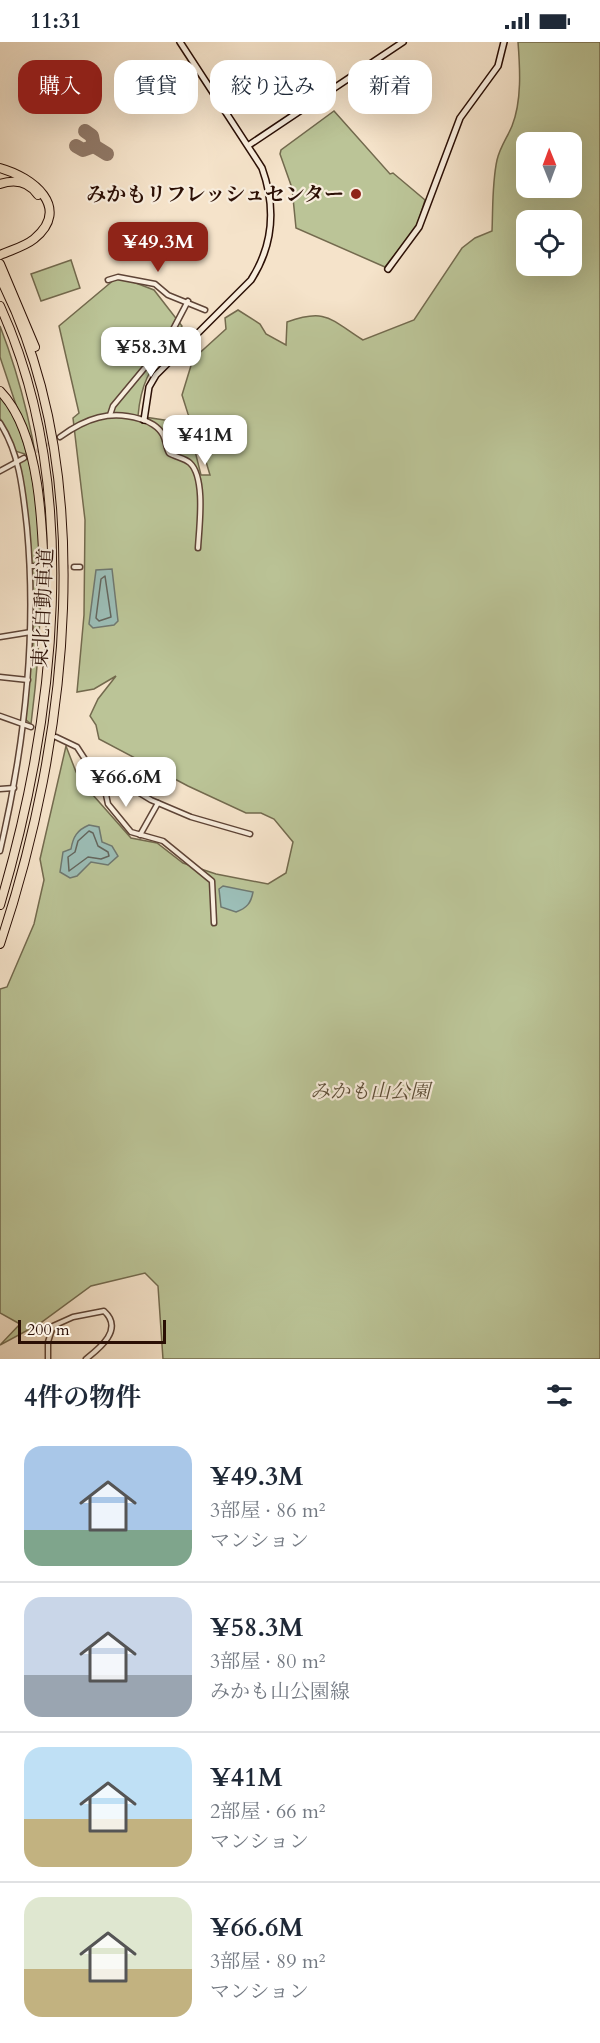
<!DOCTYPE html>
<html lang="ja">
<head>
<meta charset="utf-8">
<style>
	:root { --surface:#fff; --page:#f2f2f3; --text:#1f2937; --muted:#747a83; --line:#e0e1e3; --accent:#8f2418 }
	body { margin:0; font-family:Cardo,"Noto Serif JP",serif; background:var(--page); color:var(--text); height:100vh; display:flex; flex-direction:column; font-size:22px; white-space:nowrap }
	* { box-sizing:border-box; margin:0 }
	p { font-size:20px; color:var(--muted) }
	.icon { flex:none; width:33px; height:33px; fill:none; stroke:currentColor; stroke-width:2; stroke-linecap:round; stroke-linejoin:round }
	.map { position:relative; height:1317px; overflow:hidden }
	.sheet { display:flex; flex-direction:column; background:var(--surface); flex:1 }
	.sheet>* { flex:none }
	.guide { position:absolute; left:18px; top:18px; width:564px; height:54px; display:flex; gap:12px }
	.needle { width:39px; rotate:359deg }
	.controls { position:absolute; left:516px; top:90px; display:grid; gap:12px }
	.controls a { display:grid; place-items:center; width:66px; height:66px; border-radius:12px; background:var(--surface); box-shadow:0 6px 24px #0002; font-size:30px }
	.scale { position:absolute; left:18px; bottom:15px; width:148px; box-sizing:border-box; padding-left:6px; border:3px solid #2b0f05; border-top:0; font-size:16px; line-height:21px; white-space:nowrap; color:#2b0f05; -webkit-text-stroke:4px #f8eddd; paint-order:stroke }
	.price { position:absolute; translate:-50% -51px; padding:0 14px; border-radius:12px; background:#fff; color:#222; font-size:20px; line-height:39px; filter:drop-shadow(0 2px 3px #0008) }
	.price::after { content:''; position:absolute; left:50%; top:36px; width:18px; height:14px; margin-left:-9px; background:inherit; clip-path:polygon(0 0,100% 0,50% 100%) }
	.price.active { background:var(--accent); color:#fff }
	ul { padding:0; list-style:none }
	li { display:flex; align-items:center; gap:18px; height:150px; padding:0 24px }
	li+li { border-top:2px solid var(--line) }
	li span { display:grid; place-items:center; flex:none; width:168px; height:120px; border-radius:18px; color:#555 }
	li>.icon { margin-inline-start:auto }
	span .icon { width:72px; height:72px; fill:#fffc; stroke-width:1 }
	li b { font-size:26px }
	h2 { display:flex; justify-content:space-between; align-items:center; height:72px; padding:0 24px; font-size:26px }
	.tag { padding:0 21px; border-radius:18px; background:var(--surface); box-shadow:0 6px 24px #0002; font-size:21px; line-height:54px }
	.tag.active { background:var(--accent); color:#fff }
	.status { display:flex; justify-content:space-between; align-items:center; height:42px; padding:0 30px; background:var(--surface); direction:ltr }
	.status svg { height:16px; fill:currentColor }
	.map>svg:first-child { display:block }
	.green { fill:#bbc497; stroke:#736a4e; stroke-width:1.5; fill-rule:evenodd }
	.water { fill:#9cbeb7; stroke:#6f7870; stroke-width:1.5 }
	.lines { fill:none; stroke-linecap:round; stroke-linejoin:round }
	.shore { stroke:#64665e; stroke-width:1.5 }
	.taxiway { stroke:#907968; stroke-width:14 }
	.street-tunnel { stroke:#d7c3ac; stroke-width:4; stroke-dasharray:4 2; stroke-linecap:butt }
	.street-casing { stroke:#5e4436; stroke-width:7 }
	.secondary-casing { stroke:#2b0f05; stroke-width:8 }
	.highway-casing { stroke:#2b0f05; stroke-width:10 }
	.street { stroke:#f8eddd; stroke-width:4 }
	.secondary { stroke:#f8eddd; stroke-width:5 }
	.highway { stroke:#f5e3ca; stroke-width:8 }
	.poi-dot { fill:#8f2418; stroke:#f8eddd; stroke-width:2 }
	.labels { text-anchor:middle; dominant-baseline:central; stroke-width:4.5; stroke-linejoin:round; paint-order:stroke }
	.poi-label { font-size:20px; font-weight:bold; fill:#2b0f05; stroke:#f8eddd; text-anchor:end }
	.street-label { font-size:20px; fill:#2b0f05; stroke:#f8eddd }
	.park-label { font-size:20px; font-style:italic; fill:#5d4e38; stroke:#f8eddd }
</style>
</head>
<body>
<div class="status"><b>11:31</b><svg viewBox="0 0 49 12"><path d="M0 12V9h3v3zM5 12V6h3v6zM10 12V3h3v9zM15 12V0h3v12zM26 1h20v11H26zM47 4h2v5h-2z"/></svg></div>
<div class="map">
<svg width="600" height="1317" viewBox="0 0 600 1317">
	<rect width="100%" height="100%" fill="#f5e3ca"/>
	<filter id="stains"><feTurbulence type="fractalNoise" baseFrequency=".00333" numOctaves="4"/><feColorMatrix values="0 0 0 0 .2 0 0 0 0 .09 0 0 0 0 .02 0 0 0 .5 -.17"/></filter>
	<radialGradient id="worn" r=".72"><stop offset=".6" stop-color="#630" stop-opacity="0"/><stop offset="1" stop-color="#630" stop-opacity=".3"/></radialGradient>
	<g class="green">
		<path d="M518 0H600V1317H163L158 1244 145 1231 91 1244 39 1282 0 1303 20 1282 0 1271V947L7 945 34 882 44 838 40 817 66 704 76 730 85 744 131 796 157 801 183 821 216 832 268 842 286 831 293 800 274 777 261 771H246L188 744 99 697 96 683 90 674 98 657 116 634 94 647 77 650 84 573 85 478 73 376 79 371 59 284 115 237 128 238 154 248 182 284C159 321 142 327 138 374L171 379 189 385 201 433H210L196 386 188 372 182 353 193 317 226 287 225 276 238 268 260 282 266 292 286 303 287 280C326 266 330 277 363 298L414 278 462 206 475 196 492 189C493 166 492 141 497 118 500 105 507 96 512 84 522 59 520 26 518 0ZM526 100H572V146H526ZM526 178H572V224H526Z"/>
		<path d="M334 69 390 132 393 131 425 158 417 184 385 225 296 186 292 146 280 112 281 108Z"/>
		<path d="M71 218 80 246 41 259 31 232Z"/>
		<path d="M0 284C24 346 37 407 44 473L17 366 0 315Z"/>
		<path d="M0 352C54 422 42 597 31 682L25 677 33 601 32 538 28 483 19 420 25 416V412L15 409 0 376Z"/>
	</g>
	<g class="water">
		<path d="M112 527 118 579 114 583 93 586 89 582 96 528Z"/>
		<path d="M89 783 99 785 102 800 112 804 118 814 108 823 91 820 77 834 70 836 60 830 63 810 71 807C73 795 77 788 89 783Z"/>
		<path d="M223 844 253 850C251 861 247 866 236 870L221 865 219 847Z"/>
	</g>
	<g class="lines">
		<g class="shore">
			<path d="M105 534 111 575 99 579 96 576 101 537Z"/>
			<path d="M89 789 93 791 98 804 108 810 109 814 101 817 88 815 69 829 68 815 75 810 78 799Z"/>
		</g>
		<g class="taxiway">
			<path d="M85 89 92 94 94 104"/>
			<path d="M76 104 83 108 94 104"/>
			<path d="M94 104 107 112"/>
		</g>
		<g class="street-tunnel">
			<path d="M24 416 60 395"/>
			<path d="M53 524 74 525"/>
		</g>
		<g class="street-casing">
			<g id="street">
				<path d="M108 238 118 235 155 242 168 253 205 268"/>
				<path d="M110 373 113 364 167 299 188 259"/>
				<path d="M0 381C20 412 23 450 27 486 37 595 25 702 0 809"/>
				<path d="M60 395C86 376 110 368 140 377 149 379 159 385 163 393 166 399 166 406 169 411 175 415 185 416 190 421 206 436 199 486 198 506"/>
				<path d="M0 429 24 416"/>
				<path d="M30 524H40"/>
				<path d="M74 525H80"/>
				<path d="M0 595 31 590"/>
				<path d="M0 635 28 638"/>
				<path d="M0 674 31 685"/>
				<path d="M56 695 77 705 105 748 108 762 131 790 163 799 212 839 214 881"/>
				<path d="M87 719 151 758 191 775 250 792"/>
				<path d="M0 747 14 746"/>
				<path d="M140 793 158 761"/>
				<path d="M48 1317V1300L53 1284 73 1275 104 1269C124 1287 100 1306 86 1317"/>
			</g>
		</g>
		<g class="secondary-casing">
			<g id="secondary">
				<path d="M249 103 403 0"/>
				<path d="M388 227 419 185 460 76 498 24 504 0"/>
				<path d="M144 378 149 345 156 333 251 238C274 202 276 165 262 126L180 0"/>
			</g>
		</g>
		<g class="highway-casing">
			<g id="highway">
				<path d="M0 126C33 135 72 166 34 197 24 205 11 208 0 213"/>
				<path d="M0 142C15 137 29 140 38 153"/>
				<path d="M0 222 35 305"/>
				<path d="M0 236C100 431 68 700 0 902"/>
				<path d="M0 264C83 445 55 678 0 863"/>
				<path d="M0 349C45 395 43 507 45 569"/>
			</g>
		</g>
		<use href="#street" class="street"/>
		<use href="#secondary" class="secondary"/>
		<use href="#highway" class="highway"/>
	</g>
	<circle class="poi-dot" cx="356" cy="152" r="6"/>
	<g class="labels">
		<g class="poi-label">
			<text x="344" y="152">みかもリフレッシュセンター</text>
		</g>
		<g class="street-label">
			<text transform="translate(43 566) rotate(-87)">東北自動車道</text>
		</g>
		<g class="park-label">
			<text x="370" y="1049">みかも山公園</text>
		</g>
	</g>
	<rect width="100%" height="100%" filter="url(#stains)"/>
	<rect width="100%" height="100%" fill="url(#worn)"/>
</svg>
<div class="controls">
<a><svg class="needle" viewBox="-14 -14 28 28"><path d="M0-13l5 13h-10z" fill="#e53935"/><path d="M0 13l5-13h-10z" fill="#747a83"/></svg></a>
<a><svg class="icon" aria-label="locate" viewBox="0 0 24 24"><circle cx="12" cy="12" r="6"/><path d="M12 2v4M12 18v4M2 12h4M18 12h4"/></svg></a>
</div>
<div class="scale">200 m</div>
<b class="price active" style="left:158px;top:231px">¥49.3M</b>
<b class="price" style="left:151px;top:336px">¥58.3M</b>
<b class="price" style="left:205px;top:424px">¥41M</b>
<b class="price" style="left:126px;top:766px">¥66.6M</b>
<div class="guide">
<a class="tag active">購入</a>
<a class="tag">賃貸</a>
<a class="tag">絞り込み</a>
<a class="tag">新着</a>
</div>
</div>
<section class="sheet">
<h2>4件の物件<svg class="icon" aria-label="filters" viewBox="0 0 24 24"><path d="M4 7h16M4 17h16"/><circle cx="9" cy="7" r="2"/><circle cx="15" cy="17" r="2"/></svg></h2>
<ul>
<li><span style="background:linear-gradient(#a9c7e8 70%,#7fa58c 0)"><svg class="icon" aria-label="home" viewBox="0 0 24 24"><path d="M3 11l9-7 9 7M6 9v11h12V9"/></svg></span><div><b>¥49.3M</b><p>3部屋 · 86 m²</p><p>マンション</p></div></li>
<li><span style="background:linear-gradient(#c9d6e8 65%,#9aa5b1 0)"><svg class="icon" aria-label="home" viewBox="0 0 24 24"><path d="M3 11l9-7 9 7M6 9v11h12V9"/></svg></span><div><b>¥58.3M</b><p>3部屋 · 80 m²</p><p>みかも山公園線</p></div></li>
<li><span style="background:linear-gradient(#bfe0f5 60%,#c2b280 0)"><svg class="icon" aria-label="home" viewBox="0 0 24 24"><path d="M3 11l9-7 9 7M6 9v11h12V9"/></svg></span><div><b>¥41M</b><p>2部屋 · 66 m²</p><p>マンション</p></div></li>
<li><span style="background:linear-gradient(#dfe7d0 60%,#c2b280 0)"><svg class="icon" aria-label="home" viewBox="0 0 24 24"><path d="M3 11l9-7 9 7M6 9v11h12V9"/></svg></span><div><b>¥66.6M</b><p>3部屋 · 89 m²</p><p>マンション</p></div></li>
</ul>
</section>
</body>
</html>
